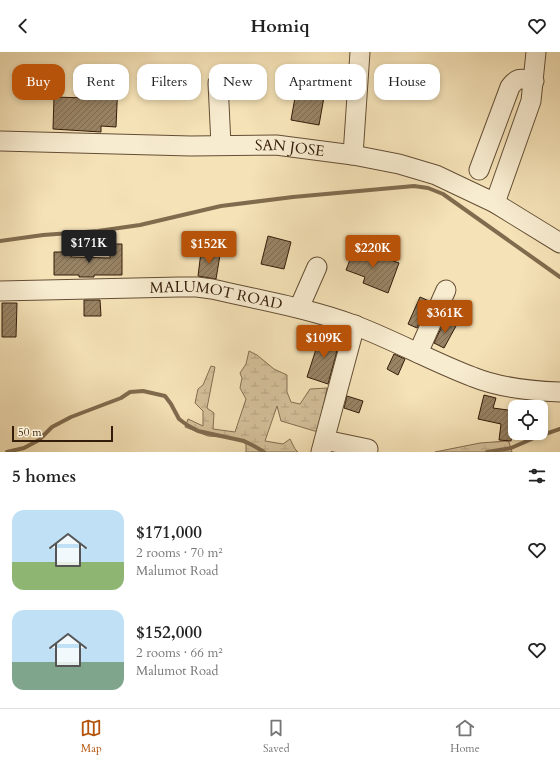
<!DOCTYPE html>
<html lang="en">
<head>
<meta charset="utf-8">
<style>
	:root { --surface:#fff; --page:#f6f6f6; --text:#222; --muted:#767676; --line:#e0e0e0; --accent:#b45309 }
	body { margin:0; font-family:Cardo,serif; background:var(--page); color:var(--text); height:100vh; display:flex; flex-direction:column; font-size:15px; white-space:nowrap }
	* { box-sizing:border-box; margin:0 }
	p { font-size:13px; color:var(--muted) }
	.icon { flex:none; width:22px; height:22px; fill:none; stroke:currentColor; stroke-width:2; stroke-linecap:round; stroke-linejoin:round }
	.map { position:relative; height:400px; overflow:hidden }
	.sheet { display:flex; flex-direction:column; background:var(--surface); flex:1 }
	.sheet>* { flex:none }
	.hud { position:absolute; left:12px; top:12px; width:536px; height:36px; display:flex; gap:8px }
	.controls { position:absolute; left:508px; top:348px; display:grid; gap:8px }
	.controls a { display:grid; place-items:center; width:40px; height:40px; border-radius:8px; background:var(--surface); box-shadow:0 2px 6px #0003; font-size:20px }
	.scale { position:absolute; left:12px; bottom:10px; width:101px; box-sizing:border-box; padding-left:4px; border:2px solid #341c0a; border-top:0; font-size:11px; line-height:14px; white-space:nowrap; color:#341c0a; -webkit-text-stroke:3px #f8ecd0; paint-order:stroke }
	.price { position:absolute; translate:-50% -34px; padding:0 9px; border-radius:4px; background:var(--accent); color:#fff; font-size:13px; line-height:26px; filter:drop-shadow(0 1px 2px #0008) }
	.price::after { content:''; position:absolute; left:50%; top:24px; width:12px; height:9px; margin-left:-6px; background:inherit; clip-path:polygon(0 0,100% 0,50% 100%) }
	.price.on { background:#222; color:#fff }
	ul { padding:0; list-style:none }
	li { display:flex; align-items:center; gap:12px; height:100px; padding:0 12px }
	li span { display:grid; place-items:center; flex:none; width:112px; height:80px; border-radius:12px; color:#555 }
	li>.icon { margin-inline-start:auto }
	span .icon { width:48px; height:48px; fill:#fffc; stroke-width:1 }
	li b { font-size:17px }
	h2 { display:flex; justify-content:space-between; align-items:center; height:48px; padding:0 12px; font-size:17px }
	.pill { padding:0 14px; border-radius:12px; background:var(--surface); box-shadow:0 2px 6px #0003; font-size:14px; line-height:36px }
	.pill.on { background:var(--accent); color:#fff }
	header { display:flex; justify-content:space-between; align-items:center; height:52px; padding:0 12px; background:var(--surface); font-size:18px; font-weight:700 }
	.tabs { display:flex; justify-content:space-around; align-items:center; height:56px; border-top:1px solid var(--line); background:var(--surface); font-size:11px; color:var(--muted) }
	.tabs a { display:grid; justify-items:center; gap:2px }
	.tabs .on { color:var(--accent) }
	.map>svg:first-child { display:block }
	.wetland { fill:url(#wetland-marsh); stroke:#846e52 }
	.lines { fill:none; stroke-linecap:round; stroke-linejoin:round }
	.stream { stroke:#806b4e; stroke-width:4 }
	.building { fill:url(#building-hatch); stroke:#341c0a }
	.minor-casing { stroke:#644e35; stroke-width:21 }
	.minor { stroke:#f8ecd0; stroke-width:19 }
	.labels { text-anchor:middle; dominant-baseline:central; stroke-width:3; stroke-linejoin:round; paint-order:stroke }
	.street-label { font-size:15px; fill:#341c0a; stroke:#f8ecd0 }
</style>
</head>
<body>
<header><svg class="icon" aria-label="back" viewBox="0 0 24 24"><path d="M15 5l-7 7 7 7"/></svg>Homiq<svg class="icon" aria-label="heart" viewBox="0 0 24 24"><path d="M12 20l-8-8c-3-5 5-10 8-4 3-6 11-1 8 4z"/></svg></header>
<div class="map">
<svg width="560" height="400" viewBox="0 0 560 400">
	<defs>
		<pattern id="wetland-marsh" width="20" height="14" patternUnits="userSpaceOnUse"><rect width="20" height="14" fill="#d4c09a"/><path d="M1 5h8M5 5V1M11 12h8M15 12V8" fill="none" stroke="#b7a483"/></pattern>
		<pattern id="building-hatch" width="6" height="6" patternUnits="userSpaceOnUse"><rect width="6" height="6" fill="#988364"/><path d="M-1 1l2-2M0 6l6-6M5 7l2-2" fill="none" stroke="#7d6a51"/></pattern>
	</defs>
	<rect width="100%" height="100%" fill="#f5e2b7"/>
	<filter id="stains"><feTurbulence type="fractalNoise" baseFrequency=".005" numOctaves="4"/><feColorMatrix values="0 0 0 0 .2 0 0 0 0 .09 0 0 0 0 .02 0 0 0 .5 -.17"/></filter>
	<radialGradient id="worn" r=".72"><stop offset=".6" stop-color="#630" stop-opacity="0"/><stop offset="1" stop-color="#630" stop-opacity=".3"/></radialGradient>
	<g class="wetland">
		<path d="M249 299 257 303 274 317 287 323V340L291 350 300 352 310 337 327 336 318 380 281 369 277 354 265 389 283 392 290 387 295 397 298 400H246V392L235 386 208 384 185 375 188 367 203 374V359L195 351 198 337 203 333 211 314 215 315 207 356 214 361 213 377 235 380 246 347 240 336 242 326 240 321 246 312Z"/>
		<path d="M507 389 509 390 512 400H435L480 391Z"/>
	</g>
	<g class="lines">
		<g class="stream">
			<path d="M0 189 43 183 98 179 140 173 221 154 293 145 414 134 428 136 443 142 560 225"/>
			<path d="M7 400 24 396 39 388 52 375 71 365 121 346 130 340 143 339 165 344 171 352 179 367 187 373 198 379 244 389 254 394 264 400"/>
			<path d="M487 400 511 396 534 386 560 377"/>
		</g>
	</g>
	<g class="building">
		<path d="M106 29 118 30 116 75 101 74V80L53 77 54 45 87 46 88 30 106 31Z"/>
		<path d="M296 40 324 45 319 73 291 68Z"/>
		<path d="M268 184 291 190 284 217 261 212Z"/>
		<path d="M110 192H122V223H94V225H79V223H54V200H71V205L110 206Z"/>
		<path d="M355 195 399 211 388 241 363 231 365 225 346 218Z"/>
		<path d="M201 200 220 203 216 227 198 224Z"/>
		<path d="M420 245 429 249 417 276 408 272Z"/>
		<path d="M84 248H100L101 264H84Z"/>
		<path d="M2 251H17L16 285H2Z"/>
		<path d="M445 268 456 274 444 296 434 291Z"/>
		<path d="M321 282 340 288 328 332 307 325Z"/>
		<path d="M394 302 405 307 398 323 387 317Z"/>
		<path d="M484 343 496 346 493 356 515 359 511 389 499 388 501 372 478 367Z"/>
		<path d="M347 344 363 349 359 361 344 356Z"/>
	</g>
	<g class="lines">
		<g class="minor-casing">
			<g id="minor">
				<path d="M218 31 221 93"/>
				<path id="s1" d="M0 89 191 94 276 93 353 103 399 112 436 123 495 151 560 191"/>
				<path d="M353 103 360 0"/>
				<path d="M479 118 510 35C518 24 522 27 534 29"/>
				<path d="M495 151 531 49 536 0"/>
				<path id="s2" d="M0 239 179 235H197L212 237C259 248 308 256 354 273 394 288 433 310 473 325 500 336 531 339 560 340"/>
				<path d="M299 256 317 215"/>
				<path d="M418 301 446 238"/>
				<path d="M325 388 368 397"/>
				<path d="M321 400 355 273"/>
			</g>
		</g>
		<use href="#minor" class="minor"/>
	</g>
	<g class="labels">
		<g class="street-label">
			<text stroke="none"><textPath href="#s1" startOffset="290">SAN JOSE</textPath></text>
			<text stroke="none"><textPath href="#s2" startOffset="217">MALUMOT ROAD</textPath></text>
		</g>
	</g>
	<rect width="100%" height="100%" filter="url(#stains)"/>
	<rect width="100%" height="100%" fill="url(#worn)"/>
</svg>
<div class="controls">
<a><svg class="icon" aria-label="locate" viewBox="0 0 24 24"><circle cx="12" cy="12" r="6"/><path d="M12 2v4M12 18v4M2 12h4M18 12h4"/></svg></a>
</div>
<div class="scale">50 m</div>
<b class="price on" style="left:89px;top:212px">$171K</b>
<b class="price" style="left:209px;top:213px">$152K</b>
<b class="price" style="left:373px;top:217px">$220K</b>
<b class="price" style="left:445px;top:282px">$361K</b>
<b class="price" style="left:324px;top:307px">$109K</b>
<div class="hud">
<a class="pill on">Buy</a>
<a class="pill">Rent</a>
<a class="pill">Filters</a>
<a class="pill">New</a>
<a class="pill">Apartment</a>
<a class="pill">House</a>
</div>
</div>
<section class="sheet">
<h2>5 homes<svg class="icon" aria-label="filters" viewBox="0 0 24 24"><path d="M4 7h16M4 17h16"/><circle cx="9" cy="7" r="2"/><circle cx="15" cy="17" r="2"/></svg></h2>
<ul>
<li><span style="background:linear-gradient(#bfe0f5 65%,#8fb573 0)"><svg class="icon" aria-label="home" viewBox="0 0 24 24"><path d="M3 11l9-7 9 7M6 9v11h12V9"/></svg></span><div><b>$171,000</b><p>2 rooms · 70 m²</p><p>Malumot Road</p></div><svg class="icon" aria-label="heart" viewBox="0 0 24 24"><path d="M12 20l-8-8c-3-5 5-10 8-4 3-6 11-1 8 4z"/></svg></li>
<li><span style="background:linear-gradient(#bfe0f5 65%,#7fa58c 0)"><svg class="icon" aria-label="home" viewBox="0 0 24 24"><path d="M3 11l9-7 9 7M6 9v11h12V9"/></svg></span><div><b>$152,000</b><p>2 rooms · 66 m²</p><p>Malumot Road</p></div><svg class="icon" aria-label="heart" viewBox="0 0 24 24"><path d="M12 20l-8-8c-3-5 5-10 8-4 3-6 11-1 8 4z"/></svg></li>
</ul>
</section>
<nav class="tabs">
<a class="on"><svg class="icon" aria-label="map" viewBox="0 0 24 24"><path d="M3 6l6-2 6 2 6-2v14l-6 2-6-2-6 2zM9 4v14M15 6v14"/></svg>Map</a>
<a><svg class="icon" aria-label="saved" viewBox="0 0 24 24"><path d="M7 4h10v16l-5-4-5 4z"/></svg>Saved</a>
<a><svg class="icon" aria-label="home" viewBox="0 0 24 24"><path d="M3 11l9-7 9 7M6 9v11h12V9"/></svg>Home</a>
</nav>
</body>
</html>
